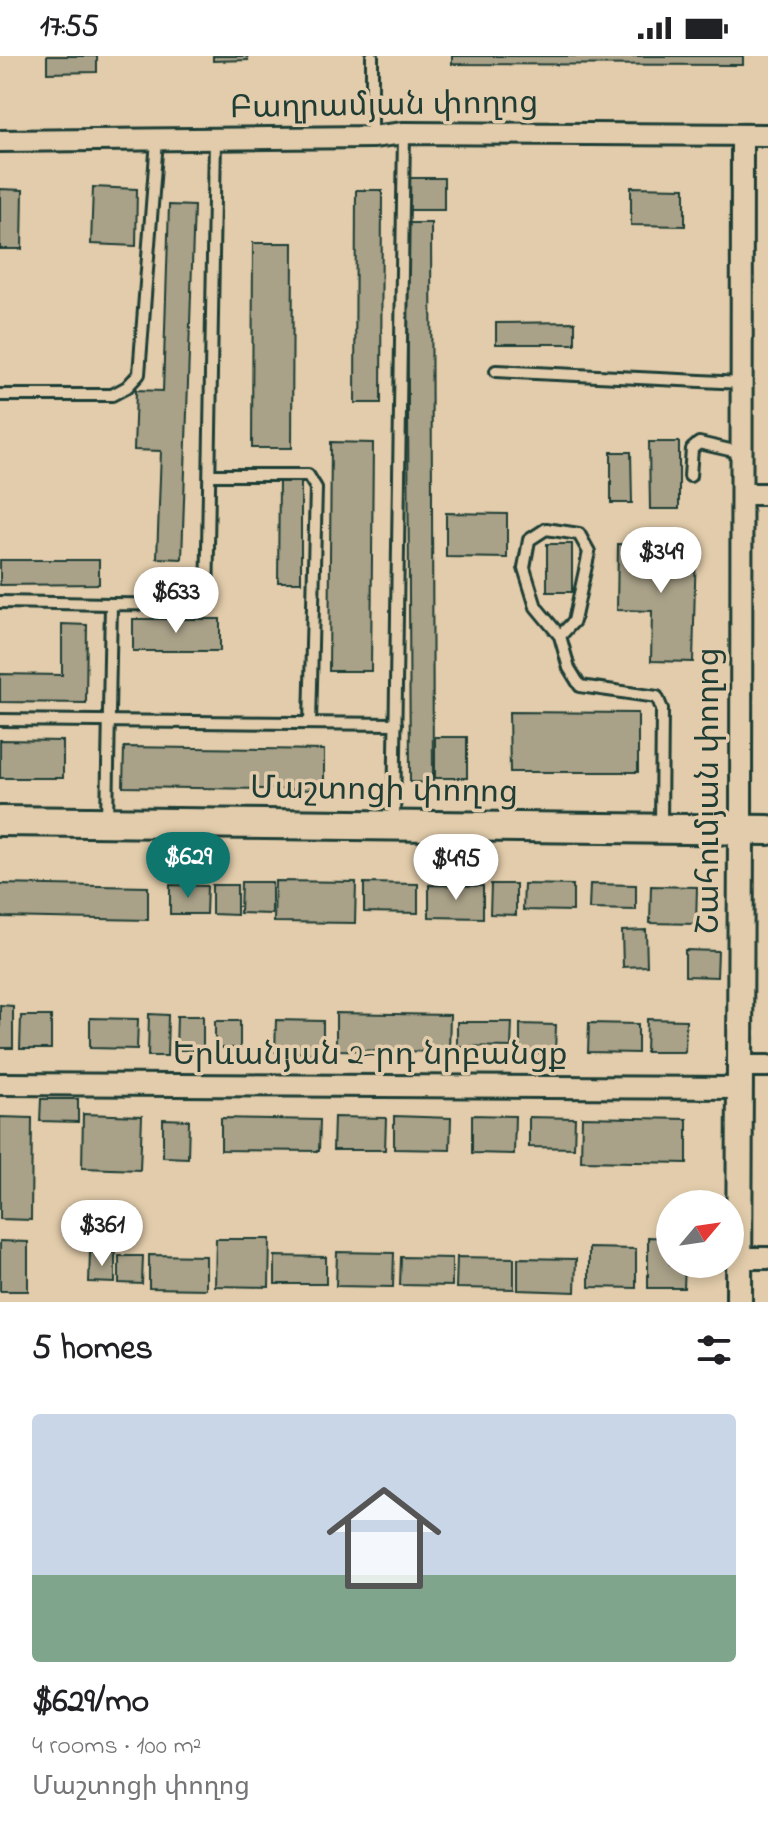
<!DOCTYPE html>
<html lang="en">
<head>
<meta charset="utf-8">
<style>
	:root { --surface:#fff; --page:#f2f2f2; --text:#202124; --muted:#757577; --accent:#0f766e }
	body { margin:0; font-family:"Indie Flower","Noto Sans Armenian",sans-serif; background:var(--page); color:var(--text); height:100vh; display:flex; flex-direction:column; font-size:30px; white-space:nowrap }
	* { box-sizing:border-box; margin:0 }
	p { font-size:26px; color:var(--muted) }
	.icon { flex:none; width:44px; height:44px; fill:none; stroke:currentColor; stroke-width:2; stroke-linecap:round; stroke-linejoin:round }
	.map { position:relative; height:1246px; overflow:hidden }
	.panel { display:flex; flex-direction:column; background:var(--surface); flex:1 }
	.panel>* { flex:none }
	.needle { width:52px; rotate:61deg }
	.buttons { position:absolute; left:656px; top:1134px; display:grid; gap:16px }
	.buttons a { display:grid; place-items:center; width:88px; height:88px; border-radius:50%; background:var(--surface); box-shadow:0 4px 12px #0003; font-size:40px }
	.price { position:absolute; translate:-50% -68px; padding:0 18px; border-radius:28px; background:#fff; color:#222; font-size:26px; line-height:52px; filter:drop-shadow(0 2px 4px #0008) }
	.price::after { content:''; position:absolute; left:50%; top:48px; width:24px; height:18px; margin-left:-12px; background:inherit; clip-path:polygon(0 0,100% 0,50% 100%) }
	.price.on { background:var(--accent); color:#fff }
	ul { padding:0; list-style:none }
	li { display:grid; align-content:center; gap:16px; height:424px; padding:0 32px }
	li span { display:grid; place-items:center; height:248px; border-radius:8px; color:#555 }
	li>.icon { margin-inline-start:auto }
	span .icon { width:144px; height:144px; fill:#fffc; stroke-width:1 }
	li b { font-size:34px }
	h2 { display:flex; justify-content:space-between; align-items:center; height:96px; padding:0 32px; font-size:34px }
	.status { display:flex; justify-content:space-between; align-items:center; height:56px; padding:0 40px; background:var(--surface); direction:ltr }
	.status svg { height:22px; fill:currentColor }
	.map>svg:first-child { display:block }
	.building { fill:#a9a188; stroke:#1f3d34; stroke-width:2 }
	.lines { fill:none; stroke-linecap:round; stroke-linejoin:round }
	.service-casing { stroke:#1f3d34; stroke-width:16 }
	.minor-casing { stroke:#1f3d34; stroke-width:26 }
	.tertiary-casing { stroke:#1f3d34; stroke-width:30 }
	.secondary-casing { stroke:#1f3d34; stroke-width:34 }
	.service { stroke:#e2ccab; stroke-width:10 }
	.minor { stroke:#e2ccab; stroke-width:20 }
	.tertiary { stroke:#e2ccab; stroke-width:24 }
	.secondary { stroke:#e2ccab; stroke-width:28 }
	.labels { text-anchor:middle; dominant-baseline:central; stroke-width:7; stroke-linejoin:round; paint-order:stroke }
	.street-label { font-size:32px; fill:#1f3d34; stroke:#e2ccab }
</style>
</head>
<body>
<div class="status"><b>17:55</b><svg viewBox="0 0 49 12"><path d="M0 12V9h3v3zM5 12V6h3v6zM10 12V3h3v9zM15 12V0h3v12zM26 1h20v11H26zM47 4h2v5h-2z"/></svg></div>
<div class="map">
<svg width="768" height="1246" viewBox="0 0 768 1246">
	<rect width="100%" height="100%" fill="#e2ccab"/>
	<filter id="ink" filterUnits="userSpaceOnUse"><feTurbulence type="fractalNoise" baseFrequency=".0125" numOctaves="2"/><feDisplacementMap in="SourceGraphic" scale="16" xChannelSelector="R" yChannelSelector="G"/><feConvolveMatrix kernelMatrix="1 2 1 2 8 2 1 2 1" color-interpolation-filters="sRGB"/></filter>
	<g filter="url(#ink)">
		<g class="building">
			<path d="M47 0H97V16L47 17Z"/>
			<path d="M213 0H247L248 4 213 5Z"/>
			<path d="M452 0H743V9L452 8Z"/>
			<rect x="406" y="122" width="38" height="32"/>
			<path d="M93 131 137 133 136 190 91 188Z"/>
			<path d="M631 131 685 132V170L631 169Z"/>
			<path d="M0 133 23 134 22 193H0Z"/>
			<path d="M356 134H382L381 347H355Z"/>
			<path d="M169 149 194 150 182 503 157 502 161 395 134 394 136 334 163 335Z"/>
			<path d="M407 167H431L433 727 410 726Z"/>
			<path d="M253 187H293L292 392H252Z"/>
			<path d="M575 266V288H496V267Z"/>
			<path d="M331 386 373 387 371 615H329Z"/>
			<path d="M649 386H679V453H650Z"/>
			<path d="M611 396H631L632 447H611Z"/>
			<path d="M279 424 301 425V526H278Z"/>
			<path d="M446 457 507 458V502L446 501Z"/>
			<rect x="547" y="488" width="25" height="48"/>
			<path d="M618 488 696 490 693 606 651 605 652 555 617 554Z"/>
			<path d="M0 504H99V528L0 529Z"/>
			<rect x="133" y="563" width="87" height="32"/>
			<path d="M62 568 87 569 86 647 0 646V618L62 619Z"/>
			<path d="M509 656 638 657V716H510Z"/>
			<rect x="435" y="681" width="32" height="41"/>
			<path d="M0 684 63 685V722H0Z"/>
			<path d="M124 691 324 694V734L123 731Z"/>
			<path d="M275 825 356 826 355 867 274 866Z"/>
			<path d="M241 826H272V858L240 857Z"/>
			<path d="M364 827 418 828V857L364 856Z"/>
			<path d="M0 828 148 831V864L0 861Z"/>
			<path d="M491 828H516V859L490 858Z"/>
			<path d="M524 828 573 829V855L523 854Z"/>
			<path d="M590 828 636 829V854L589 853Z"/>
			<path d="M170 829 207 830 206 858H170Z"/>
			<path d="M212 829H237V859L212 858Z"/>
			<path d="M429 829 483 830V862L429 861Z"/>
			<path d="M651 830 697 831 696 868 650 867Z"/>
			<path d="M646 874 647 910 623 911 622 875Z"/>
			<path d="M685 894 718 895 717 921 685 920Z"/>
			<path d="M0 949 13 950V992H0Z"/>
			<path d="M336 957 450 959 449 996 336 994Z"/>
			<path d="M149 958 168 959 167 1000H148Z"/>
			<path d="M21 960H51V993H20Z"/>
			<path d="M177 960H203V994H176Z"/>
			<path d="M90 962 138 963 137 993 90 992Z"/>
			<path d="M647 963 686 964 685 996H646Z"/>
			<path d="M276 964 323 965V997L275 996Z"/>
			<rect x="215" y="965" width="25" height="27"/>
			<path d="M457 966H512L511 991 457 990Z"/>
			<path d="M589 967 638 968V997L588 996Z"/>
			<path d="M520 968 556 969 555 997H520Z"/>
			<path d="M41 1043H78V1066L40 1065Z"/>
			<path d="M83 1058 142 1060 140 1114 82 1112Z"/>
			<path d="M472 1059 515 1060 514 1098 472 1097Z"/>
			<path d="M394 1060 451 1062 450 1094 394 1093Z"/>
			<path d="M0 1061 32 1062 31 1164 0 1163Z"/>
			<path d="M334 1061 386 1062 385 1094H333Z"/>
			<path d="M529 1061 575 1062 574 1092 529 1091Z"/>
			<path d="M582 1061 687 1063V1107L581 1105Z"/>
			<path d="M221 1062 320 1064 319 1095 221 1094Z"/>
			<path d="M163 1063 189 1064 188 1102 163 1101Z"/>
			<path d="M648 1181 670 1182V1208H685L684 1232H648Z"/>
			<path d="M216 1183H270L269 1231 215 1230Z"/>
			<path d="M0 1185 28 1186V1235H0Z"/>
			<path d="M589 1192 636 1193V1232L589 1231Z"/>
			<path d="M90 1196 115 1197V1227L89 1226Z"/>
			<path d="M337 1196 394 1197 393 1231 336 1230Z"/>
			<path d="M149 1199 206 1200V1233L149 1232Z"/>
			<path d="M119 1200H143L142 1228 119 1227Z"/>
			<path d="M275 1200 326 1201V1228H275Z"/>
			<path d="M401 1201 452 1202V1230L400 1229Z"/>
			<path d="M457 1201 514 1202V1233L456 1232Z"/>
			<path d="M518 1202 576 1203 575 1236 518 1234Z"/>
		</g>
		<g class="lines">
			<g class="service-casing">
				<g id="service">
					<path d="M372 0V81"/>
					<path d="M496 315 742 327"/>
					<path d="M0 339H112L127 331 139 318 157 84"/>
					<path d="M210 419H308L316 432 310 667"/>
					<path d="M690 420 692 393 699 387 743 397"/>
					<path d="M0 546 111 548"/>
					<path d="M560 580 574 565 589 496 579 478 546 473 529 484 524 512 536 551 560 580 569 612 580 630 657 641 662 653 661 770"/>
					<path d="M0 664 396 668"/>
					<path d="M107 764 111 548 207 549 215 84"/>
					<path d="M394 767 404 77"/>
				</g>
			</g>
			<g class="minor-casing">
				<g id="minor">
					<path d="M0 85 372 81 404 77 768 79"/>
					<path d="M743 438H768"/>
					<path d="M741 773 742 80"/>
					<path d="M740 1010H768"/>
					<path d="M0 1028 740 1032"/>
					<path d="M739 1202H768"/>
				</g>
			</g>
			<g class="tertiary-casing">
				<path id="tertiary" d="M739 1246 741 773"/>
			</g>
			<g class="secondary-casing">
				<path id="secondary" d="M0 765 768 774"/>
			</g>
			<use href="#service" class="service"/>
			<use href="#minor" class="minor"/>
			<use href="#tertiary" class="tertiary"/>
			<use href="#secondary" class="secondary"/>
		</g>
	</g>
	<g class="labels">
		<g class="street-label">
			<text transform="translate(384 51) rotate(-1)">Բաղրամյան փողոց</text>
			<text transform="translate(710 735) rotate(-90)">Շահումյան փողոց</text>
			<text transform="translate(384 736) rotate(1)">Մաշտոցի փողոց</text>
			<text x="370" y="1000">Երևանյան 2-րդ նրբանցք</text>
		</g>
	</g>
</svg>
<div class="buttons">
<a><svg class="needle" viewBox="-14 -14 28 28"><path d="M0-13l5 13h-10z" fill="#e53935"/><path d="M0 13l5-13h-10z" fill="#757577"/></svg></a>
</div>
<b class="price" style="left:661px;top:539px">$349</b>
<b class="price" style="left:176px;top:579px">$633</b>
<b class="price on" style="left:188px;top:844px">$629</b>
<b class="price" style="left:456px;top:846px">$495</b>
<b class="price" style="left:102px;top:1212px">$361</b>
</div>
<section class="panel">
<h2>5 homes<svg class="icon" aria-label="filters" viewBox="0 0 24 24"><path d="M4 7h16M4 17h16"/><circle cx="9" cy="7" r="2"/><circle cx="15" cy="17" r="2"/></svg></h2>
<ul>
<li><span style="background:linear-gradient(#c9d6e8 65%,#7fa58c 0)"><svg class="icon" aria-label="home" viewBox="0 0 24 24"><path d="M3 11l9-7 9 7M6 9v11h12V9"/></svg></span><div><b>$629/mo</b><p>4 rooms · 100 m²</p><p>Մաշտոցի փողոց</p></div></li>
</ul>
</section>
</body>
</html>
